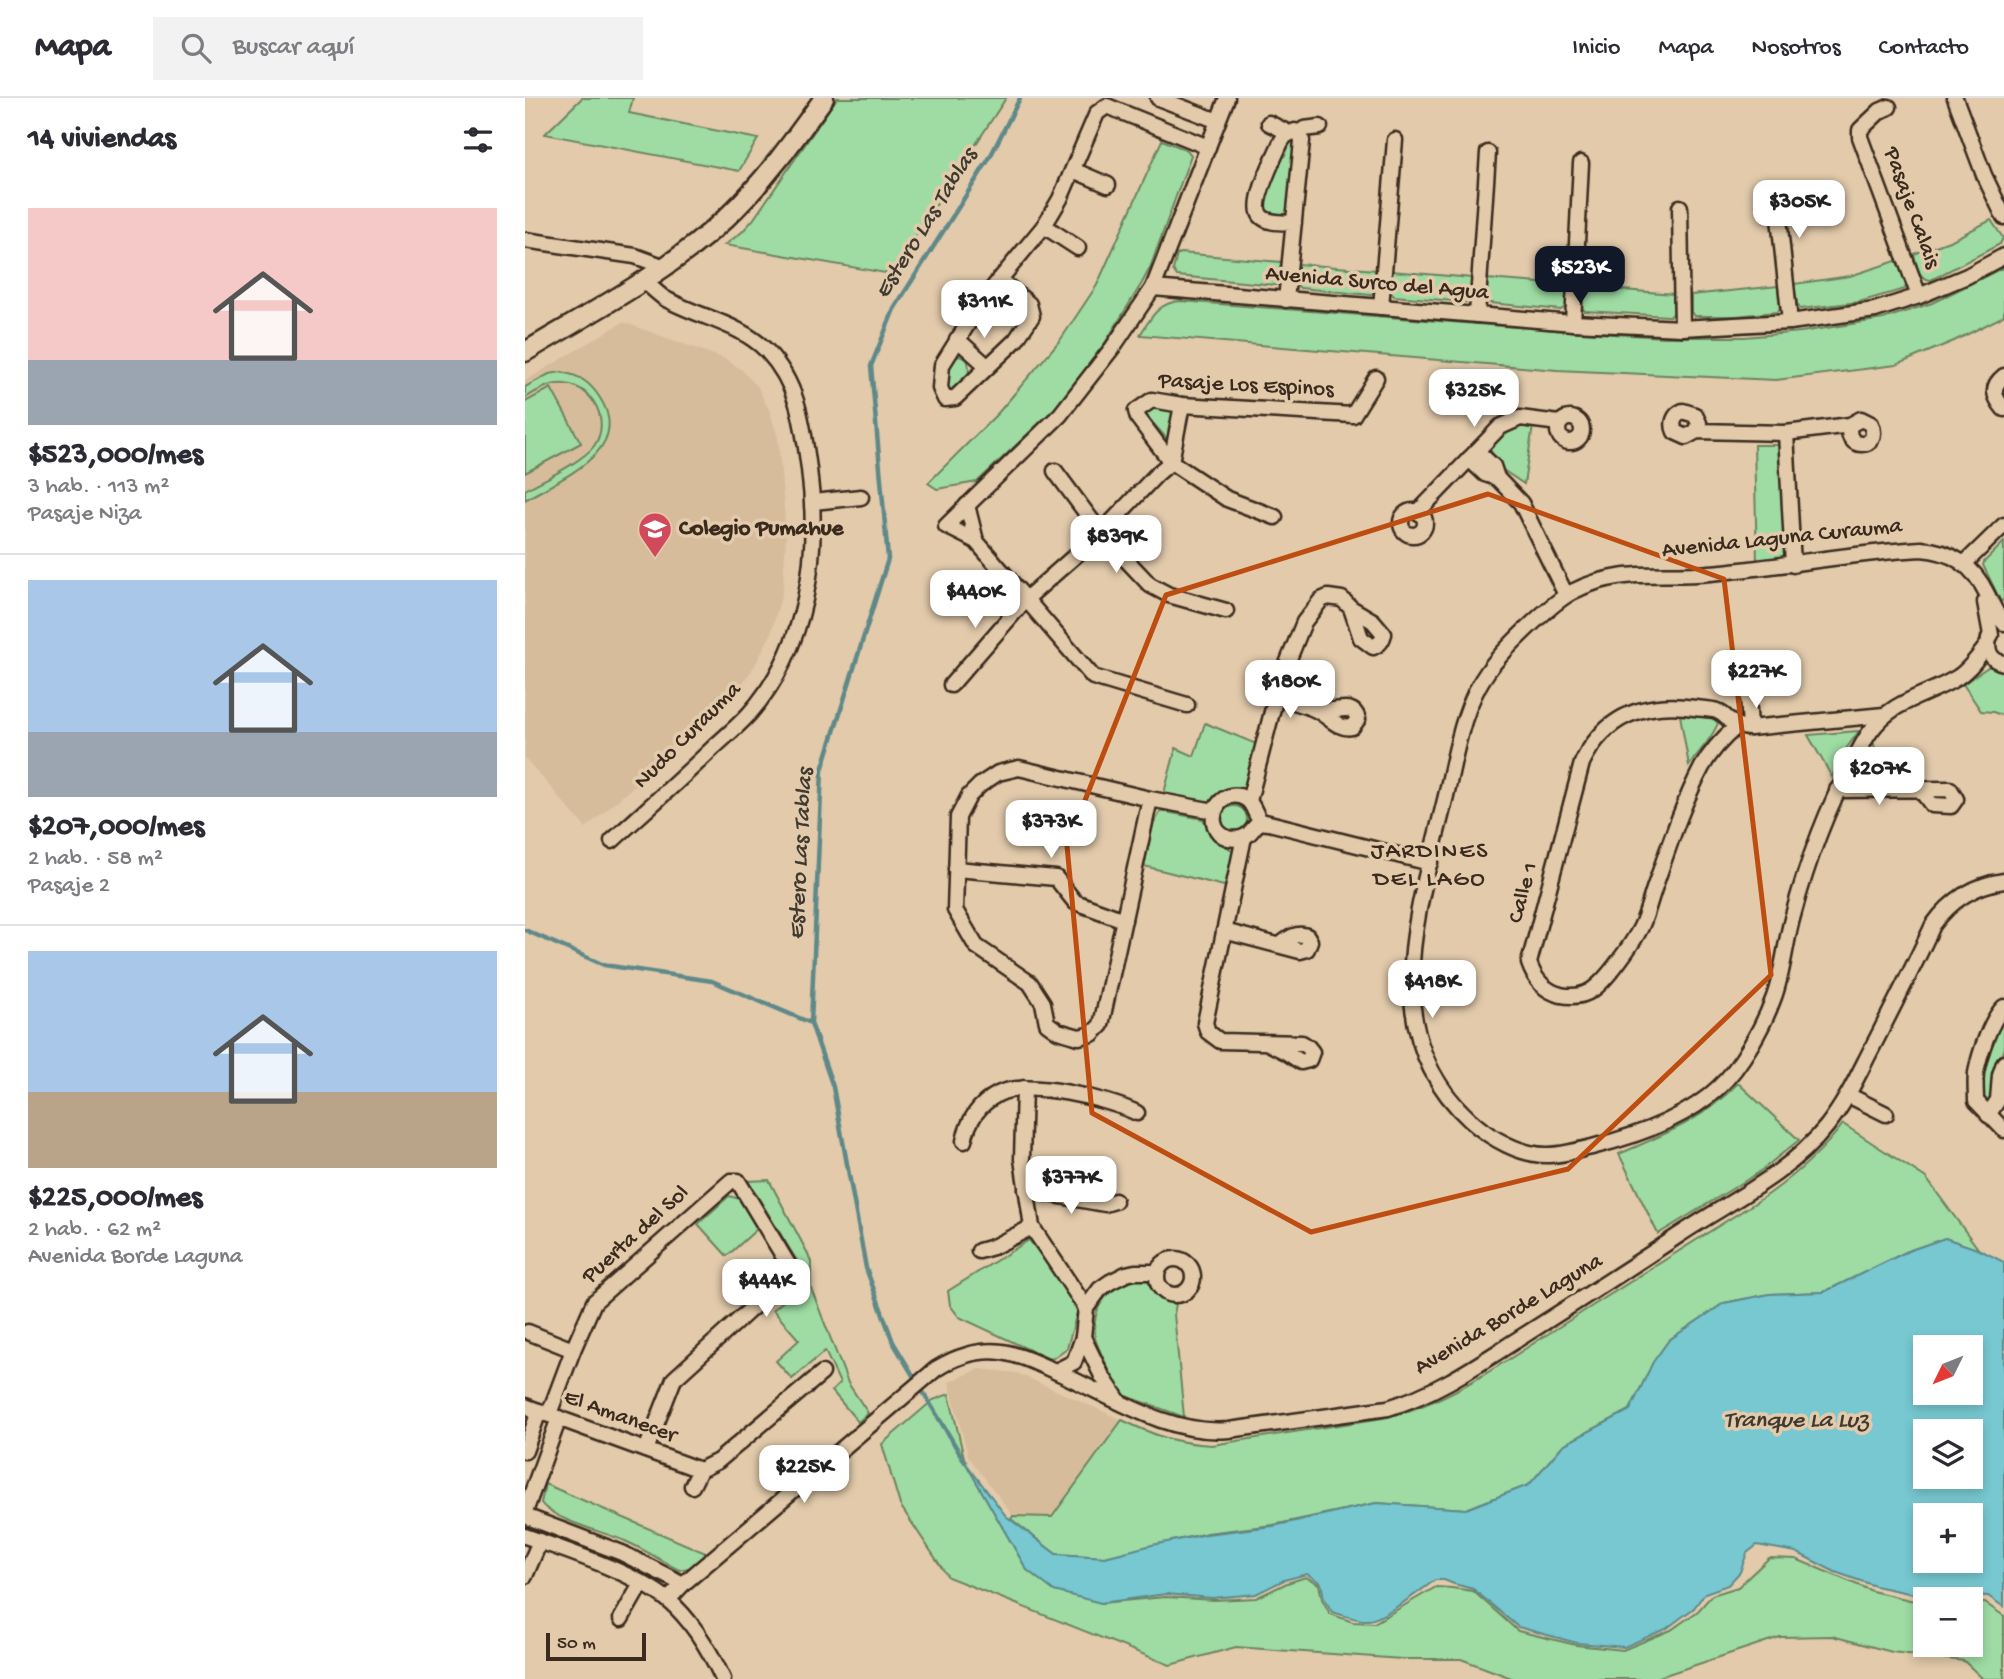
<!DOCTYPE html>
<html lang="es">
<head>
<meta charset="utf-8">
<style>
	:root { --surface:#fff; --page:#f2f2f3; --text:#2b2b33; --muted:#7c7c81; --line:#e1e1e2; --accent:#111827 }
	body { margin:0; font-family:"Gochi Hand",sans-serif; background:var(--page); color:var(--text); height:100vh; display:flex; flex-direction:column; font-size:26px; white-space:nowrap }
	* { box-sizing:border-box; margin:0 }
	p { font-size:23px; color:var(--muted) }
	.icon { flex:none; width:38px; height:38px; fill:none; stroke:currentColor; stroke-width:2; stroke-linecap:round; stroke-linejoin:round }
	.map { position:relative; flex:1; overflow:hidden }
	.panel { display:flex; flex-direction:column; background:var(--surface); width:525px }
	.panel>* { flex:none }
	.needle { width:46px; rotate:227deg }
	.controls { position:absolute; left:1388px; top:1237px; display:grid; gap:14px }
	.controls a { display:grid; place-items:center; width:70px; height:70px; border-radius:0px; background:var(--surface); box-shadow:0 4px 10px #0003; font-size:35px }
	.scale { position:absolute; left:21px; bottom:18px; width:100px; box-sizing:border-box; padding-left:7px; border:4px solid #3b2a1e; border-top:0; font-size:19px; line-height:24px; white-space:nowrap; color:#3b2a1e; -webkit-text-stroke:5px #e2caab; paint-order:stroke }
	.price { position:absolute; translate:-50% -60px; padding:0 16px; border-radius:14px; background:#fff; color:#222; font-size:23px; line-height:46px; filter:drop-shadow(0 2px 4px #0008) }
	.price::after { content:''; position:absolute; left:50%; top:42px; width:21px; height:16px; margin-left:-10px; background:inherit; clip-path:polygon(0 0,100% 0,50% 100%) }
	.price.on { background:var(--accent); color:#fff }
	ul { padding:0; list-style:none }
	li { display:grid; align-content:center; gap:14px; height:371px; padding:0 28px }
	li+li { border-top:2px solid var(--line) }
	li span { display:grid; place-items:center; height:217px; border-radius:0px; color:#555 }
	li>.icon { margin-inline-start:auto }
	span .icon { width:126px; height:126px; fill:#fffc; stroke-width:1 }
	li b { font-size:30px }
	h2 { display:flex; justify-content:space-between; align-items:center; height:84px; padding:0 28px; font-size:30px }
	header { display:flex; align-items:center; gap:42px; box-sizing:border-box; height:98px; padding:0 35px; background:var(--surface); border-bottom:2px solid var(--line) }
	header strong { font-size:33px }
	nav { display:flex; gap:38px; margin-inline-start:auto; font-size:24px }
	.search { width:490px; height:63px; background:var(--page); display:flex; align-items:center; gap:18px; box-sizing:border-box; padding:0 24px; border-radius:0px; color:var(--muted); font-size:26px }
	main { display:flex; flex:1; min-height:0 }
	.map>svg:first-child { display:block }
	.built { fill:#d6bc9b }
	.green { fill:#9edca3; stroke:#6c8360; stroke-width:2 }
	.water { fill:#77c8d1; stroke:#5f8989; stroke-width:2; fill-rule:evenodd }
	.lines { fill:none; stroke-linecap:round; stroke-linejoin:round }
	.stream { stroke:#5f8989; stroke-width:4.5 }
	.minor-casing { stroke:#3b2a1e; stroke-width:19 }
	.major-casing { stroke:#3b2a1e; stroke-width:23 }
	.minor { stroke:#e2caab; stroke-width:14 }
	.major { stroke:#e2caab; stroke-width:18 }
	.marked { fill:none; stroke:#bd4d10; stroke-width:5; stroke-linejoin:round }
	.labels { text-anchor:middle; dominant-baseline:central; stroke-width:7; stroke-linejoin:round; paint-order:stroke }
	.street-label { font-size:23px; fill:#3b2a1e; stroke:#e2caab }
	.poi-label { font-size:23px; font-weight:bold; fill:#3b2a1e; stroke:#e2caab; text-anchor:start }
	.water-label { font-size:24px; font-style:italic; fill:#413a30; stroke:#e2caab }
	.neighbourhood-label { font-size:24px; letter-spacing:2px; fill:#3b2a1e; stroke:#e2caab }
</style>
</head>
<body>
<header>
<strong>Mapa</strong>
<div class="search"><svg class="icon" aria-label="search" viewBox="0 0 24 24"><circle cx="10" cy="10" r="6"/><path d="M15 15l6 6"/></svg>Buscar aquí</div>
<nav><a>Inicio</a><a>Mapa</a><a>Nosotros</a><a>Contacto</a></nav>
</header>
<main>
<section class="panel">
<h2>14 viviendas<svg class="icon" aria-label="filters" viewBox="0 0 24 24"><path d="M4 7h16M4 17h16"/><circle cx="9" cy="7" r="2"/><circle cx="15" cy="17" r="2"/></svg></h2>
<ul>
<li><span style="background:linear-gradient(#f6c9c9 70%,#9aa5b1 0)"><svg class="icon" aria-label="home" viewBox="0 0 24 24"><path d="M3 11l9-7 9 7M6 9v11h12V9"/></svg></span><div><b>$523,000/mes</b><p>3 hab. · 113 m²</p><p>Pasaje Niza</p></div></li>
<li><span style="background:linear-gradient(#a9c7e8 70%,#9aa5b1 0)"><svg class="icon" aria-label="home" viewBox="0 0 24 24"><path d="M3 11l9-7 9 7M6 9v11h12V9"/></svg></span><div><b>$207,000/mes</b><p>2 hab. · 58 m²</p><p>Pasaje 2</p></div></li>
<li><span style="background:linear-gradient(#a9c7e8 65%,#b9a48a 0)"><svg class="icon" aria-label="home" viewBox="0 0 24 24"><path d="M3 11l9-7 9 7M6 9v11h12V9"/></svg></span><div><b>$225,000/mes</b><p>2 hab. · 62 m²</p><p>Avenida Borde Laguna</p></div></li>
</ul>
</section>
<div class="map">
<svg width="1479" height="1581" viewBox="0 0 1479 1581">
	<rect width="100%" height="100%" fill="#e2caab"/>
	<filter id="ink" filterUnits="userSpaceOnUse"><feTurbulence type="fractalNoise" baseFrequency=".0143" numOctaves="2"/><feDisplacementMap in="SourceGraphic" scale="14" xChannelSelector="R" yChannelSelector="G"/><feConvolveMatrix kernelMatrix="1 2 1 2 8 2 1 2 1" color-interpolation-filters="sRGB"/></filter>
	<g filter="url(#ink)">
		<g class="built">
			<path d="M98 224 200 261 217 272 232 288 245 314 253 340 261 433 258 490 246 536 229 569 203 605 61 730 0 660V283Z"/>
			<path d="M454 1271 492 1275 597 1322 527 1419 488 1418 443 1358 424 1284Z"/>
		</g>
		<g class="green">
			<path d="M57 0H108L104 15 233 41 214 73 20 36Z"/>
			<path d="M312 0H481L366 176 200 147 217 134 228 122Z"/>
			<path d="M764 41 770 42 765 117 762 118 746 117 739 112 740 99Z"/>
			<path d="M637 42 662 52 666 57 625 170 617 185 580 245 530 310 452 384 412 391 403 385 473 315 536 241 572 187Z"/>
			<path d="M1466 122 1478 140 1475 146 1406 182C1393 181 1392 168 1389 156L1427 142Z"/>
			<path d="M656 155 756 164 754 185 751 187 652 178 648 172 652 157Z"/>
			<path d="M1374 162 1381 187 1380 191 1334 204 1275 211 1272 206 1269 186 1325 178Z"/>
			<path d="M772 166 851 172 849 194 846 197 775 190 772 187Z"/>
			<path d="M1479 169V217L1475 220 1429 243 1371 267 1251 282 1032 272 615 237C626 219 634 204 656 203L1055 234 1140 239H1219L1276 234 1358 221 1407 205Z"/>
			<path d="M866 173 947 180 945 201 941 204 869 198 866 194Z"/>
			<path d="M961 181 1041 187V208L1036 212 965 205 960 200Z"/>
			<path d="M1253 188 1255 211 1251 214 1211 218H1169L1166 214V197Z"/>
			<path d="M1058 189 1149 196 1148 217 1144 218 1060 213 1057 210Z"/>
			<path d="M434 258 442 261C448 279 439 282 427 294L422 293 426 262Z"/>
			<path d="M37 274C55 278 65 284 75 300 109 353 36 380 0 402V392C18 382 57 364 69 348 86 324 69 289 40 286 25 284 12 293 0 300V289L24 276Z"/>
			<path d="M26 290 56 345 0 375V304Z"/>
			<path d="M629 309 649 314 643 342 620 316V313Z"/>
			<path d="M995 327 1008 328 999 386 972 368 963 346 975 336Z"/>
			<path d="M1229 347H1255L1261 461 1232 463Z"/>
			<path d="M1479 444V501L1476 504 1458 467 1459 464Z"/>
			<path d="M1463 569H1479V618L1468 614 1456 613 1438 586Z"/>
			<path d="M1155 617 1185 618 1193 625C1187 641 1174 653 1164 668Z"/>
			<path d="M680 625 734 647 723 692C705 690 699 689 685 703L663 702 639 695 651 650 669 658Z"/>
			<path d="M1334 633 1318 655 1307 679 1283 637Z"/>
			<path d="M1347 641 1363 687 1321 689Z"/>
			<circle cx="709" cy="721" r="13"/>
			<path d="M636 713 678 721 689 740 711 755 703 789 619 768 628 727Z"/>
			<path d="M1479 918V950L1470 974 1466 1002 1459 1003C1444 981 1469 939 1479 918Z"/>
			<path d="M1213 985 1274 1042 1233 1075 1133 1136 1094 1056C1142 1035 1175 1024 1213 985Z"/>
			<path d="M1318 1026 1401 1080 1454 1152 1420 1140 1383 1153 1299 1194 1245 1196 1199 1205 1144 1242 1128 1265 1105 1312 1038 1347 1004 1387 941 1411 851 1405 748 1427 682 1435 580 1459 531 1456 486 1421 488 1418 527 1419 597 1322C631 1338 649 1345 687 1347L858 1320C924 1305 980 1263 1037 1227 1106 1183 1175 1139 1244 1096 1273 1075 1297 1054 1318 1026Z"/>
			<path d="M244 1082 283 1156 286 1164V1190L323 1285 343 1315 333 1324 307 1293 315 1285 300 1253 267 1281 251 1263 274 1242 248 1212C265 1197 277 1190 274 1166L223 1083Z"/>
			<path d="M204 1098 215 1101 232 1131 202 1158 173 1126Z"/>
			<path d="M504 1142 531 1176 553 1211 542 1250 527 1261 522 1260 434 1219 425 1207 423 1193Z"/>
			<path d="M619 1181C633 1186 636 1202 651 1206L649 1216 659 1319 596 1296C588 1278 576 1259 570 1240 569 1235 569 1230 570 1224 572 1198 595 1183 619 1181Z"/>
			<path d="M424 1296 440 1364 502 1472 576 1505 640 1499 689 1502 731 1500 762 1485 781 1479 794 1486 797 1501 805 1516 828 1524 849 1525 911 1489 927 1490 948 1493 993 1533 1051 1547 1098 1552 1146 1532 1173 1513 1187 1497 1213 1489 1244 1460 1271 1461 1347 1493 1389 1503H1400V1547H1446V1505H1460L1479 1518V1581H1458L1439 1563 1367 1554 1307 1538 1255 1539 1128 1581H989L936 1561H877L711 1549 645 1567 423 1479 375 1407 357 1346 408 1302Z"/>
			<path d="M20 1386 183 1456 168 1469 154 1472C136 1463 119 1451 100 1443 79 1434 28 1422 16 1405Z"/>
			<path d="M9 1428 106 1465 135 1482 136 1485 132 1489 8 1434Z"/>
		</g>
		<path class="water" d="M1420 1140 1455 1152 1479 1164V1509L1463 1498 1388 1496 1350 1488 1310 1474 1271 1454 1232 1447 1222 1455 1215 1474 1203 1487 1180 1495 1169 1510 1141 1531 1099 1549 1052 1545 993 1529 948 1491 929 1486 919 1482H910C898 1491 857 1521 844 1522 832 1523 819 1517 807 1514L799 1500 796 1485 782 1476 759 1482 731 1496 687 1500 641 1496 576 1505 529 1493 502 1472 440 1364 481 1418 531 1456 580 1459 627 1447 682 1436 748 1428 851 1405 941 1411 1004 1387 1038 1347 1105 1312 1128 1264 1144 1242 1199 1205 1245 1196 1299 1194 1383 1153ZM1400 1250H1446V1295H1400ZM1400 1334H1446V1379H1400ZM1400 1418H1446V1463H1400Z"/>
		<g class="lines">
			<g class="stream">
				<path d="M0 832 79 867 187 883 286 925"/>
				<path d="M440 1364 368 1244 341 1170 308 989 286 925 297 672 363 461 346 268 369 211 464 61 495 0"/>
			</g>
			<g class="minor-casing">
				<g id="minor">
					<path d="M633 0 693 23"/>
					<path d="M1430 0 1459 77 1479 119"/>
					<path d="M1364 9 1355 13 1335 32V39L1394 198"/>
					<path d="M744 25 764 35"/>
					<path d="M775 35 779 31 795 29"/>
					<path d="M548 72 583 87"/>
					<path d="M1252 101 1265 224"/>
					<path d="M1155 109 1157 230"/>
					<path d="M519 128 553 150"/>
					<path d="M0 142 110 158 140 169"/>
					<path d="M474 181 504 206 507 218 491 242 430 300 420 301 415 290 417 267 457 203 519 128 535 101 572 15 582 8 683 49"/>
					<path d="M628 190 1048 225 1157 230 1265 224 1350 212 1394 198 1442 178 1479 158"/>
					<path d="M761 202 777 43 775 35 770 33 760 38 756 44C750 58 725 106 736 118 743 126 759 124 769 125"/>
					<path d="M856 209 870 42"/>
					<path d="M952 217 963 55"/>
					<path d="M1048 225 1056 65"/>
					<path d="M432 241 462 268"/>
					<path d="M1479 278C1465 289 1469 299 1479 311"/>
					<circle cx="1045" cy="332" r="12"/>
					<path d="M1172 333 1174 325 1170 317 1158 313C1149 317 1146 325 1150 334L1161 339 1172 333 1261 335 1325 327 1336 321 1346 326C1357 352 1318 353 1325 327"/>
					<path d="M1261 335 1268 467"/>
					<path d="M952 353 968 368 972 380"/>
					<path d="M944 361 960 376 972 380 996 405 1041 497"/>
					<path d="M530 373 576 435 625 487 644 497 701 513"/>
					<path d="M288 404 336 399"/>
					<path d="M442 407 451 443"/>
					<circle cx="888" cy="425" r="12"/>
					<path d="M893 414 975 329 995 320 1034 325"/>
					<path d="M750 419 702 401 646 364 613 320 611 313 627 302 657 307 828 317 851 280"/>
					<path d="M1440 465 1479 427"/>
					<path d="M1460 504 1466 537"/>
					<path d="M1464 540C1461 553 1466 563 1479 565"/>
					<path d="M1463 546C1454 558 1445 571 1433 579 1401 599 1368 601 1345 634 1338 644 1333 655 1327 665 1300 714 1281 768 1267 821 1260 847 1258 874 1249 899 1239 927 1216 969 1194 989 1161 1021 1111 1038 1067 1049 1053 1052 1039 1057 1024 1057 996 1058 965 1040 945 1022 850 935 893 813 919 706 930 662 936 610 963 573 978 552 1025 506 1047 494 1094 469 1135 480 1185 475 1256 469 1325 455 1396 451 1427 453 1448 467 1462 496 1467 506 1471 517 1479 525"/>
					<path d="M1222 578 1225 630"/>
					<path d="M426 587 501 501 576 435 632 376 646 364 657 307"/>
					<path d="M751 599C764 603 780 606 793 613 804 619 814 632 827 629L833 621C829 608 820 611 809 612 803 613 797 612 791 612"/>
					<path d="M662 607 568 579 451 443 421 428 535 317 588 249 628 190 702 0"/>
					<path d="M1211 629C1197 641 1186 653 1177 669 1157 707 1144 748 1130 788 1125 802 1122 816 1116 829 1108 845 1082 882 1067 892 1058 898 1046 899 1036 897 1019 893 1009 880 1004 865L1057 665C1080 617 1120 603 1170 610 1177 611 1186 611 1192 613 1207 620 1202 628 1225 630L1359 617"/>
					<path d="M1312 692 1425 691 1431 701 1426 708 1407 707 1395 691"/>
					<path d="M625 701 576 927 567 936 554 939 533 933 522 925 518 905 505 885 451 848 430 812 433 719 444 698 455 687 473 675 494 670 625 701 689 713"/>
					<path d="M724 703 755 583 779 524 796 502 803 499 817 501 826 510 848 523 859 536C857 543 855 546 848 549L836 540 826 510"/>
					<path d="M743 725 735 724C729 728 726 736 719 739 714 741 708 741 703 740 674 730 694 685 721 701 730 707 729 717 736 723L905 765"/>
					<path d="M719 739 680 925 683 934 695 943 777 945 783 949 787 954 784 962 776 964 761 954 743 945"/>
					<path d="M87 743C121 712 156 681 189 649 201 638 213 628 224 616 283 549 295 456 284 371 278 328 274 287 242 253 215 225 172 219 139 200 132 195 125 188 119 183"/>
					<path d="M431 771 531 780 550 804 599 822"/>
					<path d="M699 833 775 853 782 851 785 843 782 838C771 834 763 841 755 847"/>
					<path d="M1479 909C1466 921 1454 957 1451 975 1450 984 1451 994 1451 1003L1479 1032"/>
					<path d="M499 990 497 1061 507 1129 561 1210"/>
					<path d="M1323 997 1361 1016"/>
					<path d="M1463 1017 1473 1002 1475 977 1479 965"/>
					<path d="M439 1043C443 1023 454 1006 473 996 502 981 583 1001 612 1015"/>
					<path d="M501 1092 580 1106 590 1103"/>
					<path d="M454 1153 468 1149 507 1129"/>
					<circle cx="650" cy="1179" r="18"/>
					<path d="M3 1234 48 1252"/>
					<path d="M558 1239 577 1278 593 1302"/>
					<path d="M531 1273 549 1264 558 1239 561 1210 575 1191 585 1184 601 1176 610 1174H632"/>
					<path d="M0 1308 175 1372"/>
					<path d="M24 1316 48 1252 69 1204 206 1083H213L263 1166 261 1179 149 1281 121 1352"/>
					<path d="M0 1353 14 1313"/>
					<path d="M167 1388 175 1372 193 1363 297 1275"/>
					<path d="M0 1414 34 1320"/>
					<path d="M0 1418 97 1455 158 1486"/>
					<path d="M0 1438C42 1453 108 1474 143 1502 167 1522 185 1553 198 1581"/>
					<path d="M0 1478 15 1443"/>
					<path d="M143 1502 158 1486 411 1271C430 1259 454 1251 477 1254 493 1256 509 1264 523 1270 580 1294 641 1338 704 1332L863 1310C913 1295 955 1265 998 1238 1050 1205 1102 1172 1154 1137 1205 1103 1263 1077 1302 1028 1321 1004 1333 977 1347 950 1368 909 1389 868 1408 827 1426 802 1449 787 1479 783"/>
					<path d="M96 1521 116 1486"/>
				</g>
			</g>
			<g class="major-casing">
				<path id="major" d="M0 254C68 213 142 175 201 120 239 84 269 42 299 0"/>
			</g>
			<use href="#minor" class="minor"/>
			<use href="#major" class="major"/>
		</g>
	</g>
	<path class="marked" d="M963 396 1199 481 1246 877 1043 1071 786 1134 567 1015 542 748 641 497Z"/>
	<defs>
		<g id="school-pin" transform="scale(1.75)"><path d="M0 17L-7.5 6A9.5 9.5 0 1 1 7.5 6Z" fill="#d1495b" stroke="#e2caab"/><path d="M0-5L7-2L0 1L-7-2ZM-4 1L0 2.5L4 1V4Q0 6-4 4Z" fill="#fff"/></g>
	</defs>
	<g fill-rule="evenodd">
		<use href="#school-pin" x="130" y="431"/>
	</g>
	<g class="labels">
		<g class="street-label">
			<text transform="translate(1386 110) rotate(70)">Pasaje Calais</text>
			<text transform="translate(852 186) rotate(5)">Avenida Surco del Agua</text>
			<text transform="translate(721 288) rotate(3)">Pasaje Los Espinos</text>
			<text transform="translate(1257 441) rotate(-6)">Avenida Laguna Curauma</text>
			<text transform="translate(163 638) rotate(-45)">Nudo Curauma</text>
			<text transform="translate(999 795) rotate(-75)">Calle 1</text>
			<text transform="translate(111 1137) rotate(-42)">Puerta del Sol</text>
			<text transform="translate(984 1217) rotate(-31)">Avenida Borde Laguna</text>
			<text transform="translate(95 1319) rotate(20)">El Amanecer</text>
		</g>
		<g class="poi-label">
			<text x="154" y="431">Colegio Pumahue</text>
		</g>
		<g class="water-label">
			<text transform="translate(402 126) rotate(-58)">Estero Las Tablas</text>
			<text transform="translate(277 756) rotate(-87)">Estero Las Tablas</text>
			<text x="1271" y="1323">Tranque La Luz</text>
		</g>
		<g class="neighbourhood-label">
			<text x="905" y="754">JARDINES<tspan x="905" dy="28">DEL LAGO</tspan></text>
		</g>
	</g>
</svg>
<div class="controls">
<a><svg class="needle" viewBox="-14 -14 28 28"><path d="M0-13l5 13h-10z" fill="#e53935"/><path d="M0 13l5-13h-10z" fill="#7c7c81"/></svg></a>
<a><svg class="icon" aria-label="layers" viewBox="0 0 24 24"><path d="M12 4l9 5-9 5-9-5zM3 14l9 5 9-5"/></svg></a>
<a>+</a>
<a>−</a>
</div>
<div class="scale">50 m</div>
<b class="price" style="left:1274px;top:142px">$305K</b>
<b class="price on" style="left:1055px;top:208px">$523K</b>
<b class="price" style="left:459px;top:242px">$311K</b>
<b class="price" style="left:949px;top:331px">$325K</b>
<b class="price" style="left:591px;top:477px">$839K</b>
<b class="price" style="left:450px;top:532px">$440K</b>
<b class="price" style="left:1231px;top:612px">$227K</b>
<b class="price" style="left:765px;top:622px">$180K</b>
<b class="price" style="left:1354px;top:709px">$207K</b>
<b class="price" style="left:526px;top:762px">$373K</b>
<b class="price" style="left:907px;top:922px">$418K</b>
<b class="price" style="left:546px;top:1118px">$377K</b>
<b class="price" style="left:241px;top:1221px">$444K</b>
<b class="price" style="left:279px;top:1407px">$225K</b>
</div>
</main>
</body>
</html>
